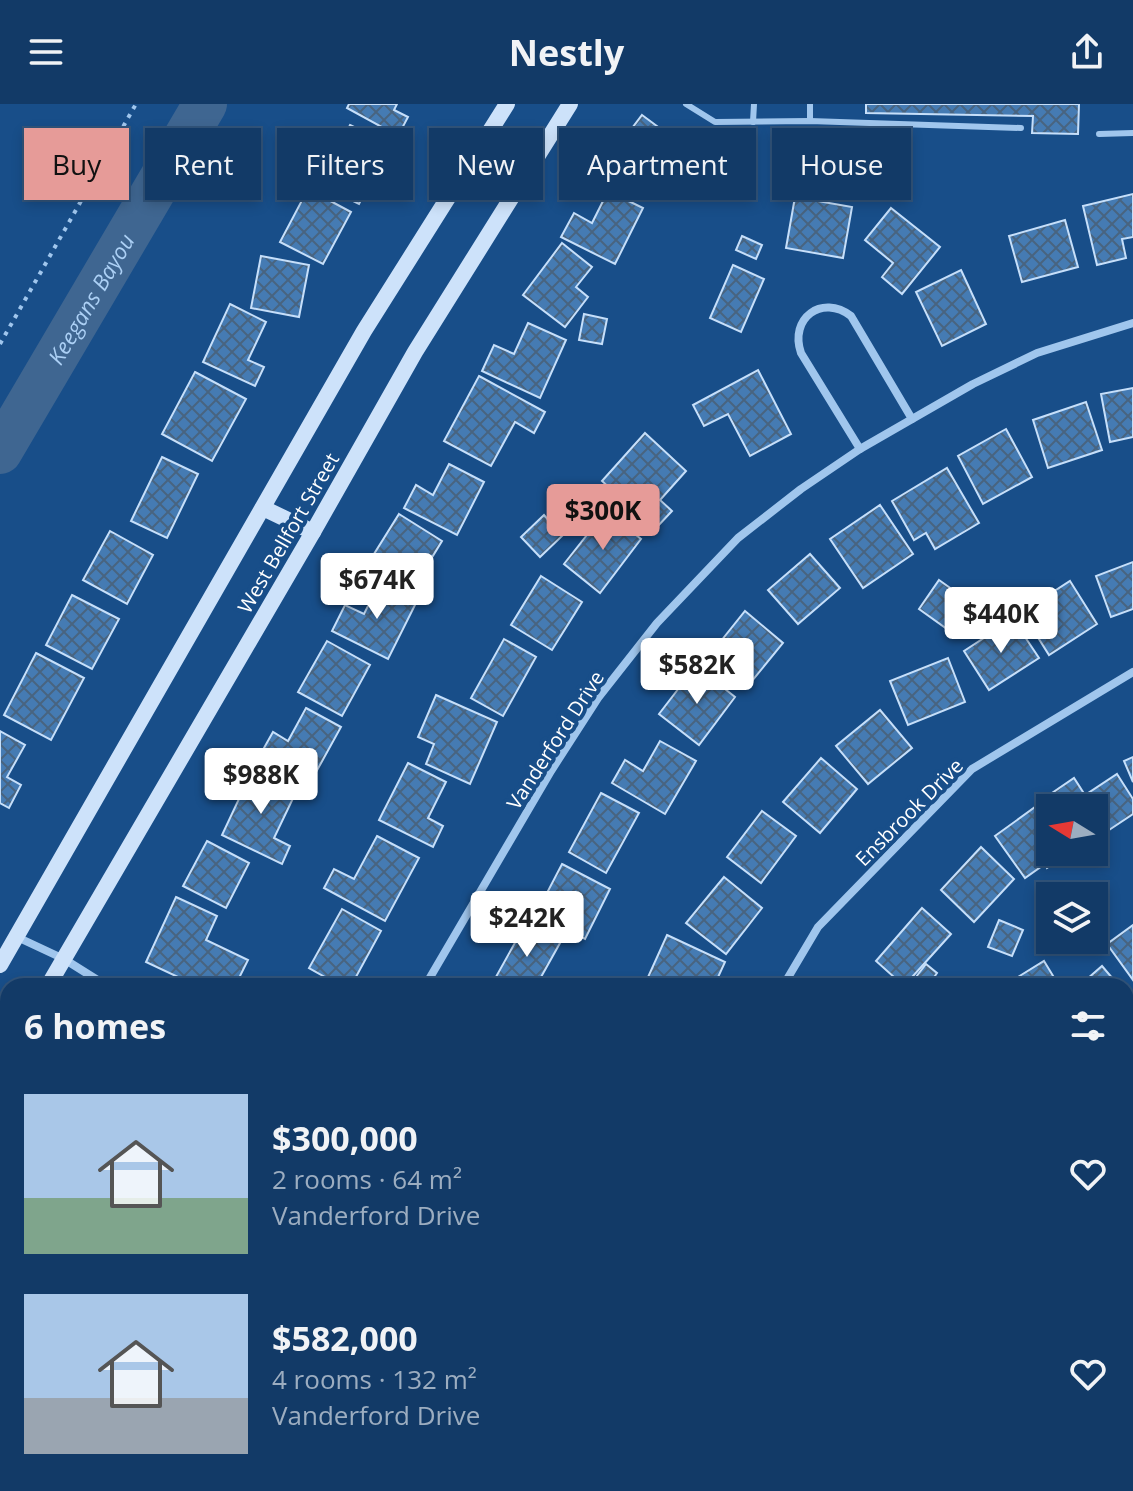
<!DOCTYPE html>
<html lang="en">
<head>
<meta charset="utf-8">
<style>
	:root { --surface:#123a67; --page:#1b416d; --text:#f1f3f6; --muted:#9cadc0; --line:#31547b; --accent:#e69b98 }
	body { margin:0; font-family:"Open Sans",sans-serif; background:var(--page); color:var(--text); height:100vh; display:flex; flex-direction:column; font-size:30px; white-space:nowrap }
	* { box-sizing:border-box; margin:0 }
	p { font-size:26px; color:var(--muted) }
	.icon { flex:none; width:44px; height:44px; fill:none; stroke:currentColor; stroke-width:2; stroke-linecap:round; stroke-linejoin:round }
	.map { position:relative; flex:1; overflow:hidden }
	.side { position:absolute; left:0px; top:874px; width:1134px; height:514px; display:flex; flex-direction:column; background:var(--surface); border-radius:24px 24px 0 0; box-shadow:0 4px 12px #0003,0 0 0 2px var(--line) }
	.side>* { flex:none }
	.top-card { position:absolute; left:24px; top:24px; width:1086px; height:72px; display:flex; gap:16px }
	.needle { width:52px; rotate:281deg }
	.fabs { position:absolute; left:1036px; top:690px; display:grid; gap:16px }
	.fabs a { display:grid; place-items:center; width:72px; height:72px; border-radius:0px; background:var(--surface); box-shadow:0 4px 12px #0003,0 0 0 2px var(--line); font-size:40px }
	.price { position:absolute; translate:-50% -68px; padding:0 18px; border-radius:8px; background:#fff; color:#222; font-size:26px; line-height:52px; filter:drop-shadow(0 2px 4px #0008) }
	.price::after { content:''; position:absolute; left:50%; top:48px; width:24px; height:18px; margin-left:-12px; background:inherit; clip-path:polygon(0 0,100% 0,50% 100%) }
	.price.current { background:var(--accent); color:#111 }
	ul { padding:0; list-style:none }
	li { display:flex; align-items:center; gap:24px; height:200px; padding:0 24px }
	li span { display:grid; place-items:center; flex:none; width:224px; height:160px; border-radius:0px; color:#555 }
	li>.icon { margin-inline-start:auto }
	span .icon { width:96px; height:96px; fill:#fffc; stroke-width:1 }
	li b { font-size:34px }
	h2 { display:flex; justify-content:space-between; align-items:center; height:96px; padding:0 24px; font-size:34px }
	.pill { padding:0 28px; border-radius:0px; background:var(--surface); box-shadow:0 4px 12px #0003,0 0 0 2px var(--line); font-size:28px; line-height:72px }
	.pill.current { background:var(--accent); color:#111 }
	header { display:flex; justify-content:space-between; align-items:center; height:104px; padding:0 24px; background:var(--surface); font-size:36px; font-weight:700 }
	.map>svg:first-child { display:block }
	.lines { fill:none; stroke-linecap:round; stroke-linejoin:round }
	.river { stroke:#3f6691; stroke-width:44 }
	.building { fill:url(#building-cross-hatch); stroke:#c6dffa; stroke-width:2 }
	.path { stroke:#a0c6ed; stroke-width:4; stroke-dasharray:4 6; stroke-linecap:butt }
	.lane { stroke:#a0c6ed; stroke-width:6 }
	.street { stroke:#a0c6ed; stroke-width:8 }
	.secondary { stroke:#cde2fa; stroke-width:16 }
	.labels { text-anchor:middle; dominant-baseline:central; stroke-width:8; stroke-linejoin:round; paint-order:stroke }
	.street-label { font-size:20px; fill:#fff; stroke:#184e89 }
	.water-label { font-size:22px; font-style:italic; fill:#acd0f5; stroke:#184e89 }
</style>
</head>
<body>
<header><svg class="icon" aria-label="menu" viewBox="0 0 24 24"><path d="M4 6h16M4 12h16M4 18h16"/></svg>Nestly<svg class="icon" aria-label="share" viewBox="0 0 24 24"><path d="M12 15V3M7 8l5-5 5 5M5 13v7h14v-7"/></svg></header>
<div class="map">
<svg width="1133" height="1387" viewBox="0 0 1133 1387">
	<defs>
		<pattern id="building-cross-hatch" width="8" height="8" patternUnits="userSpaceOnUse" patternTransform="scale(2)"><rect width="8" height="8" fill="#457bb3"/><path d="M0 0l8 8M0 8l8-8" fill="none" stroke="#486480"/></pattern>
	</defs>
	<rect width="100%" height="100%" fill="#184e89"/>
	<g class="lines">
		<path class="river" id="s1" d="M0 348 205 0"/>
	</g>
	<g class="building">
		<path d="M349 0H397L394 6 408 13 398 32 347 4Z"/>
		<path d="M866 0H1079L1078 30 1032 29 1033 12 866 9Z"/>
		<path d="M642 11 681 40 641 94 602 64Z"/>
		<path d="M350 21 389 40 359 100 320 81Z"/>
		<path d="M308 85 351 108 323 160 280 138Z"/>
		<path d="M608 87 643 104 615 160 561 133 574 109 592 119Z"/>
		<path d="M1133 90V133L1122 135 1126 154 1097 161 1083 102Z"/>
		<path d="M795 93 852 103 843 154 786 144Z"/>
		<path d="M891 104 940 143 902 190 882 173 893 159 865 136Z"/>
		<path d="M1065 116 1078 163 1022 178 1009 132Z"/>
		<path d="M742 132 762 141 756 155 736 146Z"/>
		<path d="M562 139 592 163 576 183 588 193 565 223 523 191Z"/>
		<path d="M261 152 309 161 299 213 251 204Z"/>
		<path d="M733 161 764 175 741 228 710 214Z"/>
		<path d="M961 166 986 220 942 242 916 188Z"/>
		<path d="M230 200 266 218 248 256 264 263 255 282 203 258Z"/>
		<path d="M584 210 607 215 602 240 579 236Z"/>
		<path d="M528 219 566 236 540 294 482 267 494 241 514 250Z"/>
		<path d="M758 266 791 330 750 352 728 310 704 322 693 301Z"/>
		<path d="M195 268 246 295 212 357 162 330Z"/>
		<path d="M479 272 545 308 534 329 515 318 491 362 444 337Z"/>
		<path d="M1133 284V333L1110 338 1101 290Z"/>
		<path d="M1086 298 1102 346 1048 364 1033 316Z"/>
		<path d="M1006 325 1032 373 983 400 958 352Z"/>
		<path d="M645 329 686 367 660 396 672 407 655 425 602 377Z"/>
		<path d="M162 353 198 370 167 434 131 417Z"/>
		<path d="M449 360 484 378 457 431 404 404 416 381 433 391Z"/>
		<path d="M947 364 979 419 935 445 926 429 914 436 892 397Z"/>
		<path d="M880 401 913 450 863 484 830 435Z"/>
		<path d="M606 407 641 435 600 489 564 460Z"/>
		<path d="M399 410 442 437 412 486 369 458Z"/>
		<path d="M544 411 562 432 540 453 521 433Z"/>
		<path d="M110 427 153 451 127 500 83 476Z"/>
		<path d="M810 450 840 484 798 520 768 486Z"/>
		<path d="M1133 458V505L1111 513 1096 472Z"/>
		<path d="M541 472 582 498 552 546 511 521Z"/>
		<path d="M939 476 967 496 947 525 919 505Z"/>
		<path d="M1070 477 1097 520 1049 551 1022 508Z"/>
		<path d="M380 478 417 497 388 555 332 527 345 501 364 510Z"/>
		<path d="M72 491 119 515 92 565 46 541Z"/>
		<path d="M745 507 783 539 747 583 709 552Z"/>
		<path d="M1013 515 1039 554 989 586 964 547Z"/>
		<path d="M504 535 536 553 503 612 471 594Z"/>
		<path d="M327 537 370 561 342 612 298 588Z"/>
		<path d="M36 549 84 574 51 636 4 611Z"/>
		<path d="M948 554 965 598 908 621 890 577Z"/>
		<path d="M696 562 735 593 699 641 659 610Z"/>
		<path d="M436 591 497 618 470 680 426 660 434 640 418 633Z"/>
		<path d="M306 604 341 623 310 679 260 651 273 628 288 637Z"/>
		<path d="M880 606 912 644 868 680 836 642Z"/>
		<path d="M0 627 25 641 7 673 21 681 9 704 0 699Z"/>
		<path d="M660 637 696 657 665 710 612 679 625 656 643 667Z"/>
		<path d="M1133 653V678L1124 657Z"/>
		<path d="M821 654 857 685 820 729 783 698Z"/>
		<path d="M408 659 446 678 428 714 443 722 433 743 379 716Z"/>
		<path d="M253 665 297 686 274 734 290 742 282 760 222 731Z"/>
		<path d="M1117 670 1133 695V710L1094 736V704H1062L1052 689 1074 674 1085 691Z"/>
		<path d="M601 689 639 709 606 769 569 748Z"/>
		<path d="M1042 698 1050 709V748H1069L1047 764 1045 760 1025 774 995 732Z"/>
		<path d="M762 707 796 732 761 779 727 753Z"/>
		<path d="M377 732 419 754 385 817 324 784 334 765 354 775Z"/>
		<path d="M207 737 249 759 226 804 183 782Z"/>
		<path d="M981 743 1014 775 974 818 941 786Z"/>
		<path d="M562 760 610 785 585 835 536 810Z"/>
		<path d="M724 773 762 804 726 850 686 819Z"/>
		<path d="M176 793 217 812 206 836 248 856 235 882H197L146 858Z"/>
		<path d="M922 804 951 830 904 882 876 857Z"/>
		<path d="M342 805 381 827 351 882H341L309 864Z"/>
		<path d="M999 816 1023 826 1012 852 988 843Z"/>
		<path d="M526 819 560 839 536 882H496L492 880Z"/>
		<path d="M1133 821V876L1107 840Z"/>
		<path d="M667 831 725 858 714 882H644Z"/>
		<path d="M1044 857 1058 880 1056 882H1024L1018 873Z"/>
		<path d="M926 860 937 869 928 882 916 873Z"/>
		<path d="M1102 862 1119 882H1079Z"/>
		<path d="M1126 1089 1133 1094V1119L1126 1128Z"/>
		<path d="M0 1097 8 1100V1133L0 1130Z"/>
		<path d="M0 1141 8 1145V1214L0 1210Z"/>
		<path d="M1127 1269 1133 1272V1349L1126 1345Z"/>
		<path d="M1126 1358 1133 1362V1387H1082L1086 1380H1126Z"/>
		<path d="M50 1380H99L97 1387H48Z"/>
		<path d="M229 1380H283L280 1387H227Z"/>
		<path d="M364 1380H431L429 1387H364L362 1386Z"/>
		<path d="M611 1380H635L632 1387H626Z"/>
		<path d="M732 1380H783L779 1387H745Z"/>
		<path d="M1046 1380H1081L1078 1387H1059Z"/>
	</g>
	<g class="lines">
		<path class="path" d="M0 240 136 0"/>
		<g class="lane">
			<path d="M686 0 715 18 810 17 1021 24"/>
			<path d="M810 17V0"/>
			<path d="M753 18 754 0"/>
			<path d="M1099 30 1133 29"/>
		</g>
		<g class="street">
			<path d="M860 345 801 249C789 214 822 190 851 212L912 315"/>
			<path d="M17 833 64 855 107 882"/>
			<path d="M425 882 551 667 598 594 657 519 738 434 801 385 860 345 973 280 1037 249 1133 219"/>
			<path d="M783 882 818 823 972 665 1133 568"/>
			<path d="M1126 977 1133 970"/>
			<path d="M976 1380 988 1387"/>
			<path d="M165 1387 168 1380"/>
			<path d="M502 1387 506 1380"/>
			<path d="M851 1387 854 1380"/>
		</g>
		<g class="secondary">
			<path d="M263 404 313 428"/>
			<path d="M0 861 364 227 507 0"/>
			<path d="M48 882 313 428 415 248 570 0"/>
			<path d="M0 967 8 953"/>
		</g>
	</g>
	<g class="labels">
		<g class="street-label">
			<text transform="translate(288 429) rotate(-60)">West Bellfort Street</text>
			<text transform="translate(555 636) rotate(-57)">Vanderford Drive</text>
			<text transform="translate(909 708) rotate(-45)">Ensbrook Drive</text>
		</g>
		<g class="water-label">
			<text stroke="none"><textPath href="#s1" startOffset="178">Keegans Bayou</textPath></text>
		</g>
	</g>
</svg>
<div class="fabs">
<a><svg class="needle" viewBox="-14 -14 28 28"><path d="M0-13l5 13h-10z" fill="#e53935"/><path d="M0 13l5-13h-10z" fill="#9cadc0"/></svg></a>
<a><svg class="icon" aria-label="layers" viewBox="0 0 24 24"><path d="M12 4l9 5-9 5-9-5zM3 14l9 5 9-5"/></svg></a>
</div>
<b class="price current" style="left:603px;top:448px">$300K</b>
<b class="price" style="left:377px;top:517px">$674K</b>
<b class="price" style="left:1001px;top:551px">$440K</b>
<b class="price" style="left:697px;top:602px">$582K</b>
<b class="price" style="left:261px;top:712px">$988K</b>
<b class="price" style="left:527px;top:855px">$242K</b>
<div class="top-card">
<a class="pill current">Buy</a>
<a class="pill">Rent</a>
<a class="pill">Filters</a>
<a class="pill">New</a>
<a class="pill">Apartment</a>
<a class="pill">House</a>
</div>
<section class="side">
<h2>6 homes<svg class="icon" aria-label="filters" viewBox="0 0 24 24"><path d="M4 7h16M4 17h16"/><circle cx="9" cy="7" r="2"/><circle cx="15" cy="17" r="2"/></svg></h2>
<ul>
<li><span style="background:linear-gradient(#a9c7e8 65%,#7fa58c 0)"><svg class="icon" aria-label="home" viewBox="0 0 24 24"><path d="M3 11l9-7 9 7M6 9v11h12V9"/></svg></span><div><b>$300,000</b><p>2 rooms · 64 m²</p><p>Vanderford Drive</p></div><svg class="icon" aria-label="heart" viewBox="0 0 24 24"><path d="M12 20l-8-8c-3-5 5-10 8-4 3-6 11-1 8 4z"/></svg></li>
<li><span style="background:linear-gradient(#a9c7e8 65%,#9aa5b1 0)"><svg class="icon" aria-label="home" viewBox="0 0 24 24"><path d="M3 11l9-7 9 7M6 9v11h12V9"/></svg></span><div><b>$582,000</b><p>4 rooms · 132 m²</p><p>Vanderford Drive</p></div><svg class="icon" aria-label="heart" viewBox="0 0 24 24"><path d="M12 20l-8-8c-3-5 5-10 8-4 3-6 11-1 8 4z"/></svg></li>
</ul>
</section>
</div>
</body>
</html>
